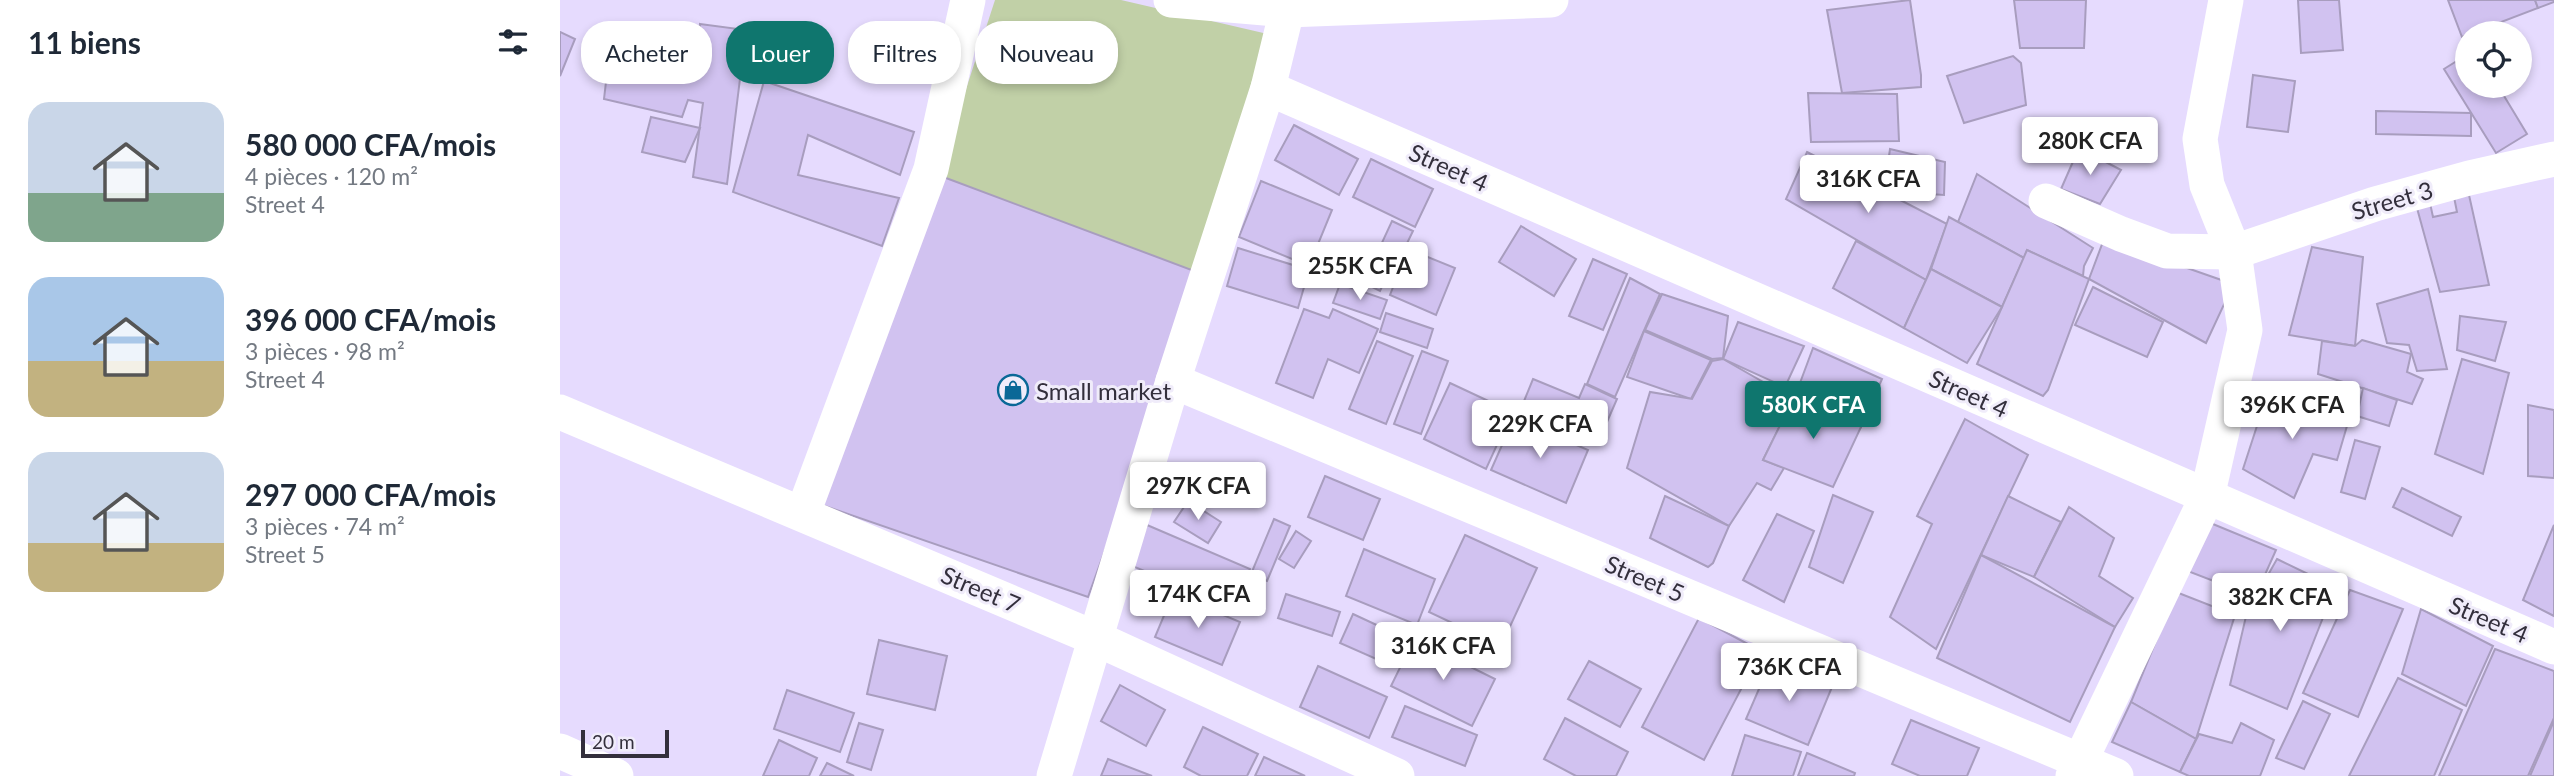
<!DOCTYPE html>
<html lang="fr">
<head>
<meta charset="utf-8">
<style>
	:root { --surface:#fff; --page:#f6f6f7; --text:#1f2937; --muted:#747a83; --accent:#0f766e }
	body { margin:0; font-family:Lato,sans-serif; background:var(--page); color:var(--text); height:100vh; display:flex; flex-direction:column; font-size:26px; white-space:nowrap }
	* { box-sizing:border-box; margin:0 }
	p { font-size:23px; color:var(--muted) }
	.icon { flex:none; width:38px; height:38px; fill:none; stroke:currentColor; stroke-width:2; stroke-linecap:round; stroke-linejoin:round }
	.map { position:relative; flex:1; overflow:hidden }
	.details { display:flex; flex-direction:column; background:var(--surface); width:560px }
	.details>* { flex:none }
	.top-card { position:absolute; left:21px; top:21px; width:665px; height:63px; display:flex; gap:14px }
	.fabs { position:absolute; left:1895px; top:21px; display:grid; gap:14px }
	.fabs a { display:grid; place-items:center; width:77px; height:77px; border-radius:50%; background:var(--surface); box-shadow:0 4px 10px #0003; font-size:35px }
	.scale { position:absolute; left:21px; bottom:18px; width:88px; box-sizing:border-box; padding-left:7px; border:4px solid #332f3c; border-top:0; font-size:19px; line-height:24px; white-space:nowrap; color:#332f3c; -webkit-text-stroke:5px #f0ecfa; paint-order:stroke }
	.price { position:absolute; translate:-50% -60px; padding:0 16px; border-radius:7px; background:#fff; color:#222; font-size:23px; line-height:46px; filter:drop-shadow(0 2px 4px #0008) }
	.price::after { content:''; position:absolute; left:50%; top:42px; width:21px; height:16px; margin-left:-10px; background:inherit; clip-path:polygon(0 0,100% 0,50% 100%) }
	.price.active { background:var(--accent); color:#fff }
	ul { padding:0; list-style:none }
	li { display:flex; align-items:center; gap:21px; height:175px; padding:0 28px }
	li span { display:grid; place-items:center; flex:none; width:196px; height:140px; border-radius:21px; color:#555 }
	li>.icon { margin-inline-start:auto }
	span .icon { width:84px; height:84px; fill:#fffc; stroke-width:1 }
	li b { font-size:30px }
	h2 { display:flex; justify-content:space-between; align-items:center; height:84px; padding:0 28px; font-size:30px }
	.chip { padding:0 24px; border-radius:28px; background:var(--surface); box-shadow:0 4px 10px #0003; font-size:24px; line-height:63px }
	.chip.active { background:var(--accent); color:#fff }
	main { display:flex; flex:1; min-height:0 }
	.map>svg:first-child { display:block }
	.green { fill:#c1d0a7 }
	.building { fill:#d1c2f0; stroke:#a89dbe; stroke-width:2 }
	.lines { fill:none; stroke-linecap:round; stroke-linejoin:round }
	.minor { stroke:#fff; stroke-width:35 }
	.labels { text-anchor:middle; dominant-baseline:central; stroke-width:6; stroke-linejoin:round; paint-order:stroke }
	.street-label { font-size:24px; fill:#332f3c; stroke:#f0ecfa }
	.poi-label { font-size:24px; fill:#332f3c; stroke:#f0ecfa; text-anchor:start }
</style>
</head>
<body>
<main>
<section class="details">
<h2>11 biens<svg class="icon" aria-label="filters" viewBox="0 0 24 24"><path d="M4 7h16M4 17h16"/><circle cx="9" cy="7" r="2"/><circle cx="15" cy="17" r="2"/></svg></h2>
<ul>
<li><span style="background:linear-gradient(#c9d6e8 65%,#7fa58c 0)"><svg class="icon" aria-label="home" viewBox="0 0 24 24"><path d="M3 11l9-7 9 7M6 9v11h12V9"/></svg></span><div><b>580 000 CFA/mois</b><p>4 pièces · 120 m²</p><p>Street 4</p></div></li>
<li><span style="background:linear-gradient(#a9c7e8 60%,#c2b280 0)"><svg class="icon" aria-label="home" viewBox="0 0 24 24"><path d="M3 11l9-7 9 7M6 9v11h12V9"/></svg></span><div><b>396 000 CFA/mois</b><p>3 pièces · 98 m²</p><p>Street 4</p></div></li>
<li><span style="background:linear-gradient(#c9d6e8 65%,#c2b280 0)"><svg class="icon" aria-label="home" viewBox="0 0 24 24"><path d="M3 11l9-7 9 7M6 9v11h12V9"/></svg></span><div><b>297 000 CFA/mois</b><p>3 pièces · 74 m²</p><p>Street 5</p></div></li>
</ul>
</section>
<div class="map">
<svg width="1994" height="776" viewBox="0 0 1994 776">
	<rect width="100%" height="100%" fill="#e6dbfe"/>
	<path class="green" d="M435 0H561L725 38 645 275 378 175Z"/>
	<g class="building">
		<path d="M1350 0 1361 75V87L1282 93 1267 10Z"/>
		<path d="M1454 0H1526L1524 48H1460Z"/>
		<path d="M1738 0H1779L1783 50 1741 53Z"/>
		<path d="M1888 0H1975L1978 8 1902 37Z"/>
		<path d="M1975 0H1994V2L1978 8Z"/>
		<path d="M140 24 186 30 167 184 133 177 143 103 128 100 122 117 44 99 52 31 87 38 80 55 137 72Z"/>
		<path d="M0 32 15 39 0 76Z"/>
		<path d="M1908 54V86H1938L1967 134 1936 153 1884 69Z"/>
		<path d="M1453 56 1461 63 1466 105 1404 123 1387 76Z"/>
		<path d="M1693 75 1735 81 1728 132 1687 127Z"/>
		<path d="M204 81 354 132 340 175 248 135 238 175 339 198 322 246 173 192Z"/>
		<path d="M1248 93 1337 94 1339 141 1251 142Z"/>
		<path d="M1816 111 1911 113V136L1816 134Z"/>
		<path d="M91 117 140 128 125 162 82 152Z"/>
		<path d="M734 125 798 159 779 195 715 160Z"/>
		<path d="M1519 148 1561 170 1540 204 1501 189Z"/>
		<path d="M1330 149 1385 162 1384 195 1324 191Z"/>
		<path d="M1247 152 1387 224 1366 280 1226 199Z"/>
		<path d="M811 159 873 189 855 227 793 197Z"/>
		<path d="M1417 174 1533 248 1524 266 1523 276 1467 250 1464 258 1398 222Z"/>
		<path d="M378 175 645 275 528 597 262 505Z"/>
		<path d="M701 181 772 210 749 266 679 237Z"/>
		<path d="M1909 195 1929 285 1880 292 1857 208 1870 203 1873 217 1897 212 1894 197Z"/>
		<path d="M1389 217 1464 258 1442 307 1371 269Z"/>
		<path d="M832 221 853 231 834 270 814 260Z"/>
		<path d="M961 226 1016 259 994 296 939 262Z"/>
		<path d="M1544 239 1670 283 1667 298 1646 343 1529 279Z"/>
		<path d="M1296 241 1366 280 1344 328 1273 288Z"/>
		<path d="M1752 247 1803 257 1795 346 1729 335Z"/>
		<path d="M678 248 749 270 738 308 667 286Z"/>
		<path d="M848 249 895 268 876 315 830 295Z"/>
		<path d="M1467 250 1529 279 1488 390 1483 396 1417 364Z"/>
		<path d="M784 251 829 272 820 291 776 269Z"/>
		<path d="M1033 259 1067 274 1043 330 1009 316Z"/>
		<path d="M1371 269 1442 307 1407 363 1344 328Z"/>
		<path d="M1070 278 1100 294 1055 397 1027 384Z"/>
		<path d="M780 284 827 300 820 319 773 303Z"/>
		<path d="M1533 287 1603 322 1587 357 1515 325Z"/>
		<path d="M1868 289 1887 369 1857 371 1849 345 1827 343 1817 304Z"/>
		<path d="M1102 294 1168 316 1163 358 1152 359 1085 330Z"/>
		<path d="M744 309 769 318 773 309 818 329 799 373 768 359 753 398 716 383Z"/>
		<path d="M826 313 873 329 867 348 820 332Z"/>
		<path d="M1900 316 1946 322 1935 361 1897 350Z"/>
		<path d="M1178 322 1244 346 1225 387 1163 359Z"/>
		<path d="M1084 331 1151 360 1131 399 1067 377Z"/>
		<path d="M1802 340 1851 354 1847 372 1863 379 1852 404 1758 374 1762 341 1795 346Z"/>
		<path d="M817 341 853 356 826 424 789 409Z"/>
		<path d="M1253 348 1322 379 1301 427 1237 391Z"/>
		<path d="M862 351 888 361 861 434 834 424Z"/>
		<path d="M1163 359 1233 399 1203 460 1224 468 1211 490 1197 483 1169 526 1067 468 1090 392 1132 399 1152 361Z"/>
		<path d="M1902 359 1949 373 1923 474 1875 454Z"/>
		<path d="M973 379 1019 398 1025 384 1057 399 1047 422 1044 421 1036 442 960 411Z"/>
		<path d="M890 383 952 412 926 469 864 439Z"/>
		<path d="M1803 388 1837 400 1829 426 1797 416Z"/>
		<path d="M1709 389 1789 419 1777 460 1753 454 1734 498 1683 469Z"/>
		<path d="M1237 391 1301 427 1273 487 1203 460Z"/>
		<path d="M1968 405 1994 410V478L1968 476Z"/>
		<path d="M954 418 1028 450 1006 503 931 470Z"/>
		<path d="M1405 419 1468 455 1376 649 1330 617 1372 524 1357 516Z"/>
		<path d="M1795 440 1820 447 1805 499 1781 492Z"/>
		<path d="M765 476 820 499 803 540 748 517Z"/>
		<path d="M1842 488 1901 517 1892 536 1833 507Z"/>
		<path d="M1273 495 1313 512 1283 583 1249 567Z"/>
		<path d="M1105 496 1169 526 1153 563 1148 567 1090 538Z"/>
		<path d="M1448 496 1501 522 1474 577 1421 555Z"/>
		<path d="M628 501 661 522 648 543 614 522Z"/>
		<path d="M1509 507 1554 538 1539 576 1573 598 1555 627 1474 577Z"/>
		<path d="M1217 514 1254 531 1224 602 1183 580Z"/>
		<path d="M714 519 730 526 707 581 691 574Z"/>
		<path d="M1648 522 1716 550 1695 597 1625 570Z"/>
		<path d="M587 525 690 569 674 609 570 565Z"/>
		<path d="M1994 525V616L1963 600Z"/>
		<path d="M736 531 751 541 734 568 719 559Z"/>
		<path d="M905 535 977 568 941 646 869 612Z"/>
		<path d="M804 549 875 579 857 625 786 596Z"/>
		<path d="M1421 555 1555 627 1510 722 1377 658Z"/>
		<path d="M1717 559 1775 587 1727 709 1670 685 1687 612Z"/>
		<path d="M1790 590 1843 609 1798 717 1743 693Z"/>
		<path d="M1616 592 1675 615 1636 739 1571 702Z"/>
		<path d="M613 594 680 622 662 665 595 637Z"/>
		<path d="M726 594 780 612 772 636 718 618Z"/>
		<path d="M1861 609 1933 646 1906 706 1842 674Z"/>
		<path d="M793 614 836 634 823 662 780 643Z"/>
		<path d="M1139 618 1201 651 1144 760 1082 727Z"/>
		<path d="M854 639 935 679 912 726 831 686Z"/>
		<path d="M319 640 387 656 375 710 307 694Z"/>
		<path d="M1935 649 1994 671V718L1968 776H1879Z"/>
		<path d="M1029 661 1081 689 1060 727 1008 699Z"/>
		<path d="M1211 661 1272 687 1248 745 1186 719Z"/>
		<path d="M758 666 827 697 809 738 740 707Z"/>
		<path d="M1838 678 1902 710 1874 776H1789Z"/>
		<path d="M560 685 605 710 586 746 541 721Z"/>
		<path d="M227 690 294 713 280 752 214 729Z"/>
		<path d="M1743 701 1770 714 1744 769 1716 758Z"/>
		<path d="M1571 702 1636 739 1620 772 1552 742Z"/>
		<path d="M845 706 917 735 905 766 832 737Z"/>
		<path d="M1005 718 1068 752 1056 776H1016L984 759Z"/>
		<path d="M1351 720 1419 748 1407 776H1360L1332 764Z"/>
		<path d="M1994 721V776H1970Z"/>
		<path d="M299 723 323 730 311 770 287 762Z"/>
		<path d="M1681 723 1714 740 1700 776H1629L1620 772 1639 734 1672 743Z"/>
		<path d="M643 727 698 754 687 776H641L624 767Z"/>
		<path d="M1185 735 1241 752 1233 776H1172Z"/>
		<path d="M219 740 257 758 249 776H203Z"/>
		<path d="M1247 753 1295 773 1294 776H1238Z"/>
		<path d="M704 757 745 776H695Z"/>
		<path d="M548 759 592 776H541Z"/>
		<path d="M267 763 294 776H260Z"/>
	</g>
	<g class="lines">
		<g class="minor">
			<path d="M611 0 727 10 991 0"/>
			<path d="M708 88 1994 647"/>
			<path d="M1486 201 1561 234 1607 251 1674 252 1815 204 1909 178 1994 159"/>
			<path d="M613 381 1556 776"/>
			<path d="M0 412 537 639 837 776"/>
			<path d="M243 513 371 169 408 0"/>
			<path d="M0 751 56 776"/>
			<path d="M494 776 613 381 708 88 727 10 726 0"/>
			<path d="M1513 776 1647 497 1685 330 1674 252 1647 185 1640 139 1666 0"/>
		</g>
	</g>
	<defs>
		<g id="shop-ring" transform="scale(1.575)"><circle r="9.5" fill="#f0ecfa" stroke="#0a6897" stroke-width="1.5"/><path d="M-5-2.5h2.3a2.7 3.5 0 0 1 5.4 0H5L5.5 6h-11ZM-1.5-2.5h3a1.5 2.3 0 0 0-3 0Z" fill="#0a6897"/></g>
	</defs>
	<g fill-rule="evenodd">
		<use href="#shop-ring" x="453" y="390"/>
	</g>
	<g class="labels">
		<g class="street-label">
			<text transform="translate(889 167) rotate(24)">Street 4</text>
			<text transform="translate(1832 200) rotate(-16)">Street 3</text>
			<text transform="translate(1409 393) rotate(24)">Street 4</text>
			<text transform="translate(1085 578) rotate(23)">Street 5</text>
			<text transform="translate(421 589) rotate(23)">Street 7</text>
			<text transform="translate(1929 619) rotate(23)">Street 4</text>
		</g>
		<g class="poi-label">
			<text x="476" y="390">Small market</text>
		</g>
	</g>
</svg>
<div class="fabs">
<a><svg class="icon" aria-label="locate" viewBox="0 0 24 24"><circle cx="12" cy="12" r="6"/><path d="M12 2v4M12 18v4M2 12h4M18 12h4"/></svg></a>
</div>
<div class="scale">20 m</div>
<b class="price" style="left:1530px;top:177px">280K CFA</b>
<b class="price" style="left:1308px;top:215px">316K CFA</b>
<b class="price" style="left:800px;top:302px">255K CFA</b>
<b class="price active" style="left:1253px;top:441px">580K CFA</b>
<b class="price" style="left:1732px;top:441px">396K CFA</b>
<b class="price" style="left:980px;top:460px">229K CFA</b>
<b class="price" style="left:638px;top:522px">297K CFA</b>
<b class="price" style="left:638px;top:630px">174K CFA</b>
<b class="price" style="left:1720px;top:633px">382K CFA</b>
<b class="price" style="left:883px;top:682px">316K CFA</b>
<b class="price" style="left:1229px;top:703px">736K CFA</b>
<div class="top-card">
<a class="chip">Acheter</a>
<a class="chip active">Louer</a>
<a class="chip">Filtres</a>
<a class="chip">Nouveau</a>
</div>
</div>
</main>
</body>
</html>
